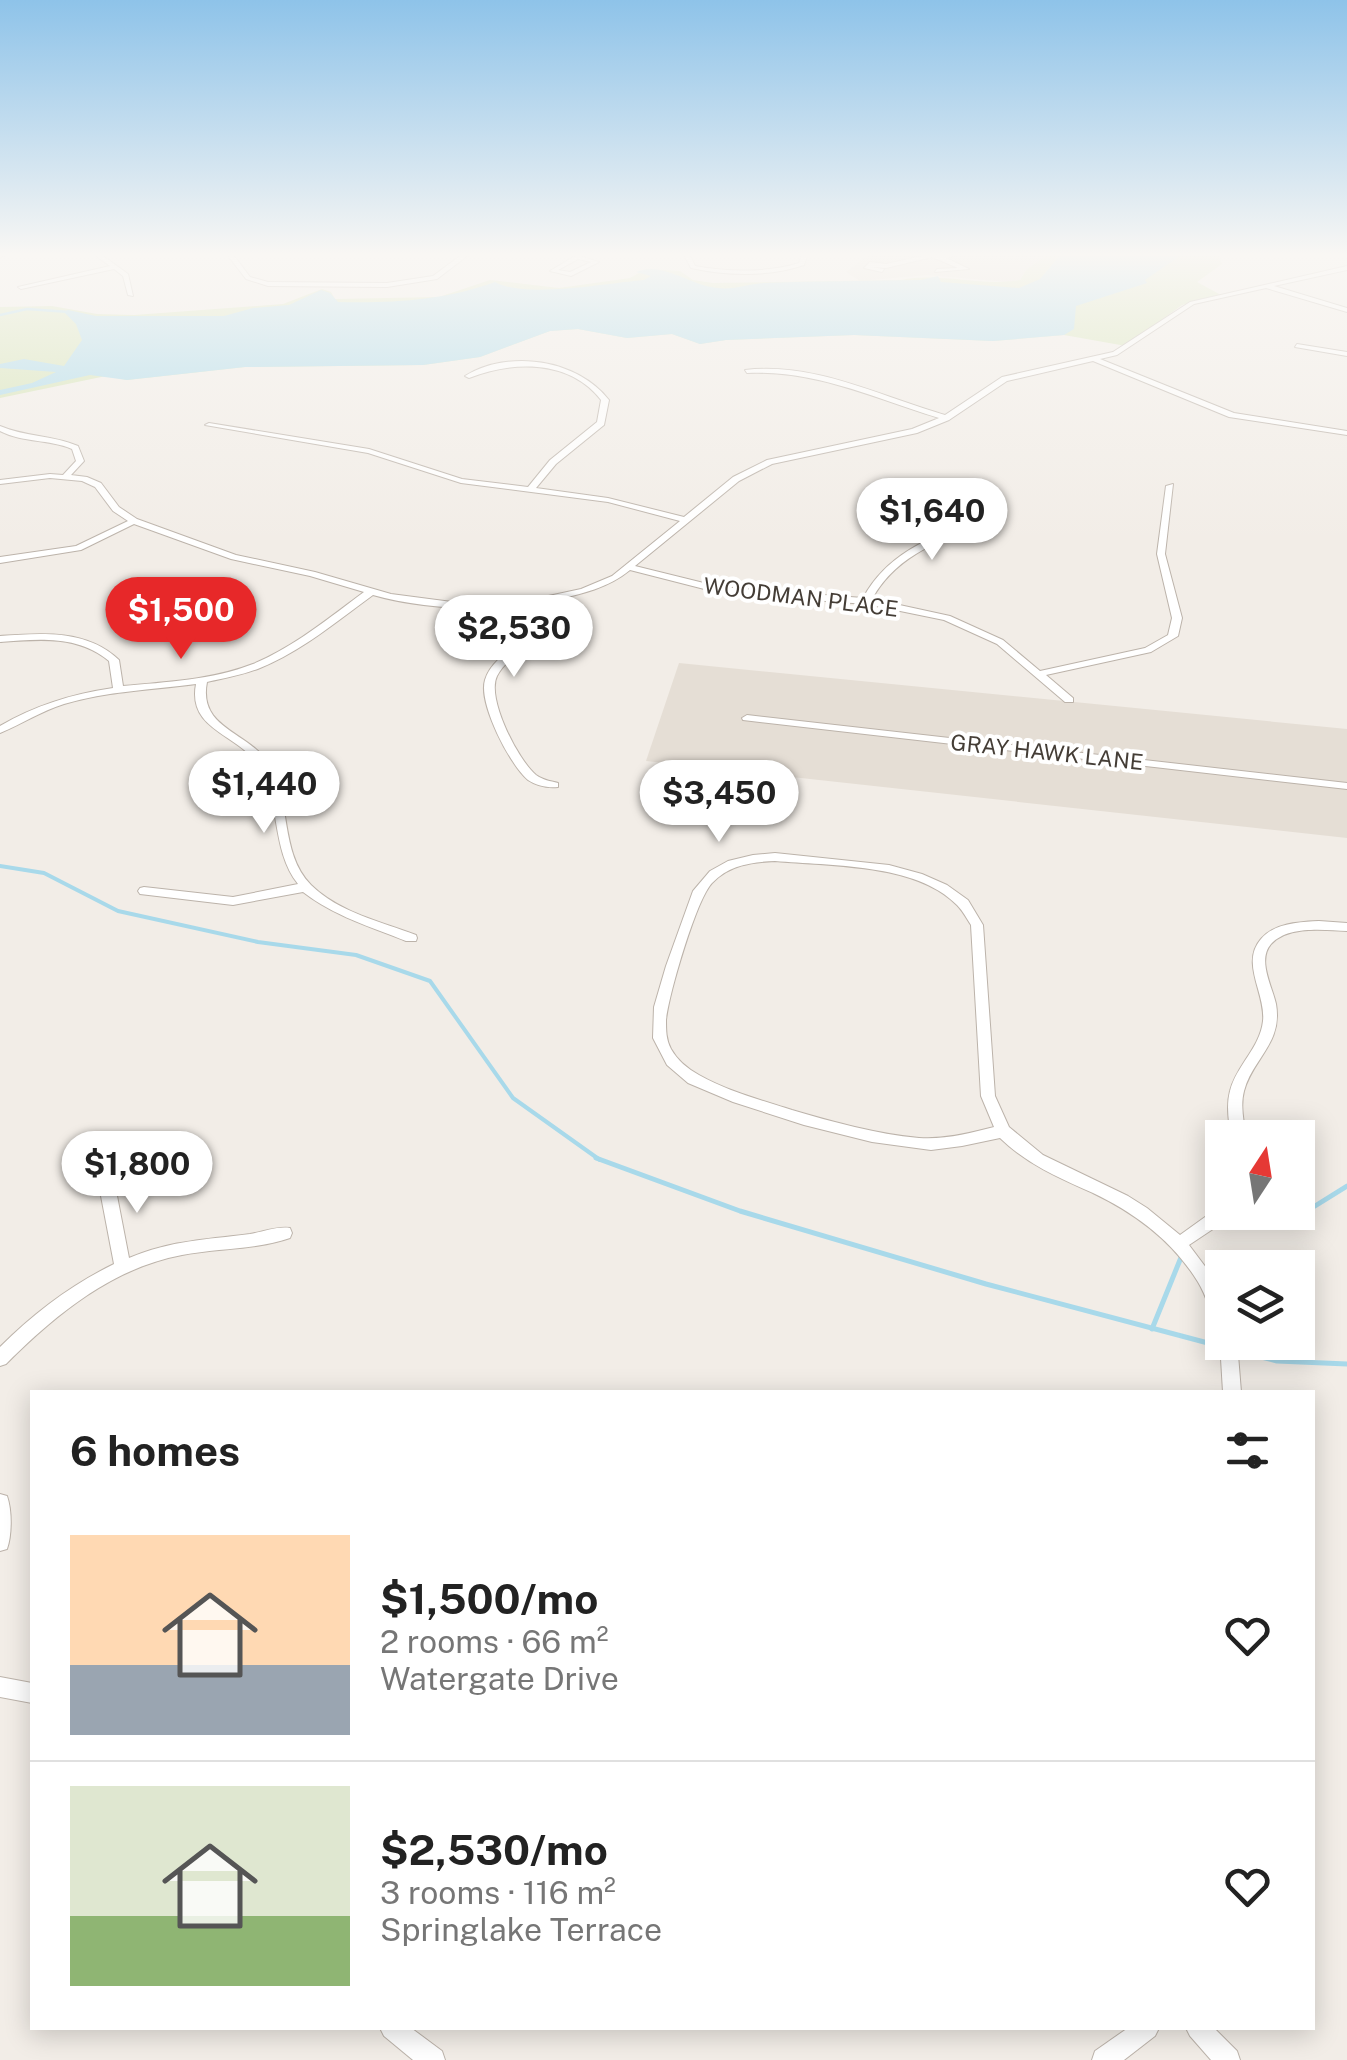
<!DOCTYPE html>
<html lang="en">
<head>
<meta charset="utf-8">
<style>
	:root { --surface:#fff; --page:#f2f2f2; --text:#222; --muted:#767676; --line:#e0e0e0; --accent:#e72829 }
	body { margin:0; font-family:"Public Sans",sans-serif; background:var(--page); color:var(--text); height:100vh; display:flex; flex-direction:column; font-size:38px; white-space:nowrap }
	* { box-sizing:border-box; margin:0 }
	p { font-size:32px; color:var(--muted) }
	.icon { flex:none; width:55px; height:55px; fill:none; stroke:currentColor; stroke-width:2; stroke-linecap:round; stroke-linejoin:round }
	.map { position:relative; flex:1; overflow:hidden }
	.panel { position:absolute; left:30px; top:1390px; width:1285px; height:640px; display:flex; flex-direction:column; background:var(--surface); border-radius:0px; box-shadow:0 5px 25px #0003 }
	.panel>* { flex:none }
	.needle { width:65px; rotate:12deg }
	.tools { position:absolute; left:1205px; top:1120px; display:grid; gap:20px }
	.tools a { display:grid; place-items:center; width:110px; height:110px; border-radius:0px; background:var(--surface); box-shadow:0 5px 25px #0003; font-size:50px }
	.price { position:absolute; translate:-50% -85px; padding:0 22px; border-radius:35px; background:#fff; color:#222; font-size:32px; line-height:65px; filter:drop-shadow(0 2px 5px #0008) }
	.price::after { content:''; position:absolute; left:50%; top:60px; width:30px; height:22px; margin-left:-15px; background:inherit; clip-path:polygon(0 0,100% 0,50% 100%) }
	.price.current { background:var(--accent); color:#fff }
	ul { padding:0; list-style:none }
	li { display:flex; align-items:center; gap:30px; height:250px; padding:0 40px }
	li+li { border-top:2px solid var(--line) }
	li span { display:grid; place-items:center; flex:none; width:280px; height:200px; border-radius:0px; color:#555 }
	li>.icon { margin-inline-start:auto }
	span .icon { width:120px; height:120px; fill:#fffc; stroke-width:1 }
	li b { font-size:42px }
	h2 { display:flex; justify-content:space-between; align-items:center; height:120px; padding:0 40px; font-size:42px }
	.map>svg:first-child { display:block }
	.residential { fill:#e5ded5 }
	.green { fill:#d4e3b3 }
	.water { fill:#a8d9ea }
	.lines { fill:none; stroke-linecap:round; stroke-linejoin:round }
	.stream-far2 { stroke:#a8d9ea; stroke-width:2.5 }
	.stream-far1 { stroke:#a8d9ea; stroke-width:4 }
	.stream { stroke:#a8d9ea; stroke-width:5 }
	.minor-casing { stroke:#bcb3aa; stroke-width:2 }
	.minor { fill:#fff; fill-rule:evenodd }
	.labels { text-anchor:middle; dominant-baseline:central; stroke-width:8; stroke-linejoin:round; paint-order:stroke }
	.far-street-label { font-size:22px; fill:#443d36; stroke:#fff }
</style>
</head>
<body>
<div class="map">
<svg width="1347" height="2060" viewBox="0 0 1347 2060">
	<rect width="100%" height="100%" fill="#f2ede7"/>
	<g class="residential">
		<path d="M871 253H1050L1027 269 1020 280 1007 282 927 275 860 281 846 272Z"/>
		<path d="M679 663 1347 729V838L646 761Z"/>
	</g>
	<path class="green" d="M1050 253H1217L1222 264 1197 282 1221 295 1182 305 1126 346 1064 335 993 341 854 335 726 340 700 344 672 334 627 338 578 329 550 331 480 357 423 365 245 367 127 380 106 376 0 398V307L52 306 97 314 134 315 283 304 322 289 331 292 335 299 439 297 490 280 559 288 630 278 646 269 680 271 693 280 713 283 901 280C941 272 981 287 1020 280L1027 269Z"/>
	<path class="water" d="M1062 253H1184L1145 280 1147 283 1076 306 1074 329 1064 335 993 341 854 335 726 340 700 344 672 334 627 338 578 329 550 331 480 357 423 365 245 367 127 380 90 375 0 395V390L32 383 56 372 0 368V364L24 359 64 366 82 340 76 324 64 312 68 310 96 316H224L253 308 289 305 321 290 330 293 338 302C392 303 443 301 495 282 524 299 607 283 644 280L651 276 636 272C664 261 690 286 718 288 734 290 748 284 764 283 816 281 869 281 921 280L938 276 941 282 1019 288 1040 279Z"/>
	<g class="lines">
		<path class="stream-far2" d="M0 315 27 309 69 312"/>
		<path class="stream-far1" d="M0 866 44 873 118 911 258 942 356 955 430 981 513 1098 600 1160"/>
		<g class="stream">
			<path d="M596 1158 740 1211 986 1284 1223 1347"/>
			<path d="M1298 1209 1315 1206 1347 1186"/>
			<path d="M1226 1220 1273 1212"/>
			<path d="M1152 1329 1182 1255"/>
			<path d="M1237 1351 1277 1361 1347 1364"/>
		</g>
		<g class="minor-casing">
			<g id="minor">
				<path d="M0 253H12L0 257Z"/>
				<path d="M92 253H99L128 274 133 296 128 295 123 276 114 269 21 289 18 287 110 266Z"/>
				<path d="M226 253H232L250 277 268 282 387 283 433 276 464 253H471L437 279 387 287 268 286 246 279Z"/>
				<path d="M580 253H588L582 257 599 262 571 276 550 271ZM578 259 591 262 570 272 558 270Z"/>
				<path d="M683 253H689L695 266C728 272 767 273 799 263L802 253H808L804 265C769 277 727 276 691 268Z"/>
				<path d="M925 253 940 256 966 253 946 258 969 269 935 272 937 269 958 268 932 257 886 268 871 267 884 269 882 272 864 268 870 262 886 264 927 255Z"/>
				<path d="M1347 266V270L1274 286 1347 308V312L1266 288 1194 304 1117 355 1100 359 1234 413 1347 431V435L1229 417 1093 361 1007 381 949 420 917 433 772 464 739 481 635 566 720 587 863 598C889 550 937 535 985 516H991V520C945 539 897 553 872 599L950 616 1003 640 1040 671 1145 648 1168 635 1172 618 1157 554 1166 486 1173 484 1165 554 1182 618 1178 636 1151 652 1046 675 1073 698V702H1065L997 644 944 620 866 604 720 593 630 570C608 588 582 594 554 600L549 629C534 645 507 656 497 676 486 698 518 760 536 775 543 780 550 781 558 783V787C548 788 537 786 528 780 510 765 478 703 485 680 492 656 524 643 541 626L545 603C496 613 421 609 373 595 337 621 302 651 260 668 243 675 225 678 207 682 198 728 246 731 268 762 292 799 279 853 311 885 338 912 382 922 416 935L417 938 416 941H406C371 927 334 916 303 892L233 905 140 894 138 891 140 888 144 887 233 897 298 884C271 850 281 802 259 766 239 734 187 731 196 684 152 690 107 691 64 704 41 711 22 724 0 733V726C36 705 72 694 113 688L109 661C78 635 38 639 0 642V636C41 633 87 629 119 660L123 686C166 682 212 680 253 664 294 647 329 618 364 592L310 576 231 559 134 524 81 550 0 563V557L76 546 128 521 113 511 95 487 82 481 50 478 0 484V480L50 474 63 475 76 461 72 449C49 439 23 443 0 431V426C25 437 53 435 78 446L84 461 71 475 87 477 101 483 119 507 137 519 236 555 315 572 391 594 452 602 530 600 581 589 612 576 680 521 608 502 461 483 368 453 205 425 209 423 369 449 462 479 528 487 550 460 597 422 601 400C569 359 513 361 469 378L465 376C509 349 577 359 609 400L604 425 556 464 536 488 608 498 684 517 733 477 767 460 912 429 939 418C873 398 817 370 747 373L745 370C815 362 879 396 945 415L1002 377 1113 352 1190 302Z"/>
				<path d="M1297 344 1347 352V356L1295 347Z"/>
				<path d="M747 715 1347 783V789L743 720 742 718Z"/>
				<path d="M775 853 889 865 922 874 947 885 968 900 983 925 995 1096 1009 1127 1043 1155 1128 1196 1147 1208 1180 1235 1219 1207 1222 1206V1212H1233L1231 1217 1189 1245 1210 1273 1222 1297V1326L1216 1324C1210 1310 1206 1295 1198 1282 1173 1241 1135 1213 1093 1193 1059 1178 1027 1164 1000 1138L962 1146 931 1150 872 1142 804 1125 733 1102 688 1083 667 1065 653 1038 654 1007 666 966 693 891 710 871 728 861 753 855ZM775 861C830 866 916 863 957 905 963 911 967 919 971 925L981 1096 994 1127C970 1133 944 1140 919 1138 876 1134 833 1122 792 1110 761 1100 727 1091 699 1075 688 1069 677 1060 671 1049 666 1040 666 1030 666 1020 669 994 696 900 712 883 729 865 752 862 775 861Z"/>
				<path d="M1319 921 1347 923V931C1325 930 1288 925 1271 944 1257 960 1272 986 1276 1004 1283 1044 1252 1059 1244 1091 1240 1106 1244 1122 1246 1138H1231C1229 1122 1226 1106 1230 1091 1236 1066 1260 1048 1263 1021 1266 994 1240 963 1261 939 1274 923 1300 922 1319 921Z"/>
				<path d="M105 1169 110 1171 113 1175 129 1258C173 1240 204 1240 250 1234 263 1232 277 1226 290 1228L292 1233 290 1238C255 1250 218 1248 182 1255 112 1268 55 1315 6 1364L0 1366V1347C34 1313 71 1285 114 1264L97 1175 100 1171Z"/>
				<path d="M1222 1337V1342H1237L1241 1392H1223L1220 1342Z"/>
				<path d="M0 1494 7 1496C12 1510 12 1535 7 1549L0 1551Z"/>
				<path d="M0 1677 32 1683V1703L0 1697Z"/>
				<path d="M380 2028H411L442 2051 445 2060H413L384 2036Z"/>
				<path d="M1128 2028H1159L1155 2036 1124 2060H1092L1095 2051Z"/>
				<path d="M1186 2028H1214L1237 2051 1240 2060H1211L1190 2036Z"/>
			</g>
		</g>
		<use href="#minor" class="minor"/>
	</g>
	<linearGradient id="sky" x2="0" y2="1"><stop stop-color="#8ec3e9"/><stop offset="0.47" stop-color="#f9f7f4"/><stop offset="1" stop-color="#f9f7f4" stop-opacity="0"/></linearGradient>
	<rect width="1347" height="542" fill="url(#sky)"/>
	<g class="labels">
		<g class="far-street-label">
			<text transform="translate(801 597) rotate(7)">WOODMAN PLACE</text>
			<text transform="translate(1047 752) rotate(6)">GRAY HAWK LANE</text>
		</g>
	</g>
</svg>
<div class="tools">
<a><svg class="needle" viewBox="-14 -14 28 28"><path d="M0-13l5 13h-10z" fill="#e53935"/><path d="M0 13l5-13h-10z" fill="#767676"/></svg></a>
<a><svg class="icon" aria-label="layers" viewBox="0 0 24 24"><path d="M12 4l9 5-9 5-9-5zM3 14l9 5 9-5"/></svg></a>
</div>
<b class="price" style="left:932px;top:563px">$1,640</b>
<b class="price current" style="left:181px;top:662px">$1,500</b>
<b class="price" style="left:514px;top:680px">$2,530</b>
<b class="price" style="left:264px;top:836px">$1,440</b>
<b class="price" style="left:719px;top:845px">$3,450</b>
<b class="price" style="left:137px;top:1216px">$1,800</b>
<section class="panel">
<h2>6 homes<svg class="icon" aria-label="filters" viewBox="0 0 24 24"><path d="M4 7h16M4 17h16"/><circle cx="9" cy="7" r="2"/><circle cx="15" cy="17" r="2"/></svg></h2>
<ul>
<li><span style="background:linear-gradient(#ffd9b3 65%,#9aa5b1 0)"><svg class="icon" aria-label="home" viewBox="0 0 24 24"><path d="M3 11l9-7 9 7M6 9v11h12V9"/></svg></span><div><b>$1,500/mo</b><p>2 rooms · 66 m²</p><p>Watergate Drive</p></div><svg class="icon" aria-label="heart" viewBox="0 0 24 24"><path d="M12 20l-8-8c-3-5 5-10 8-4 3-6 11-1 8 4z"/></svg></li>
<li><span style="background:linear-gradient(#dfe7d0 65%,#8fb573 0)"><svg class="icon" aria-label="home" viewBox="0 0 24 24"><path d="M3 11l9-7 9 7M6 9v11h12V9"/></svg></span><div><b>$2,530/mo</b><p>3 rooms · 116 m²</p><p>Springlake Terrace</p></div><svg class="icon" aria-label="heart" viewBox="0 0 24 24"><path d="M12 20l-8-8c-3-5 5-10 8-4 3-6 11-1 8 4z"/></svg></li>
</ul>
</section>
</div>
</body>
</html>
